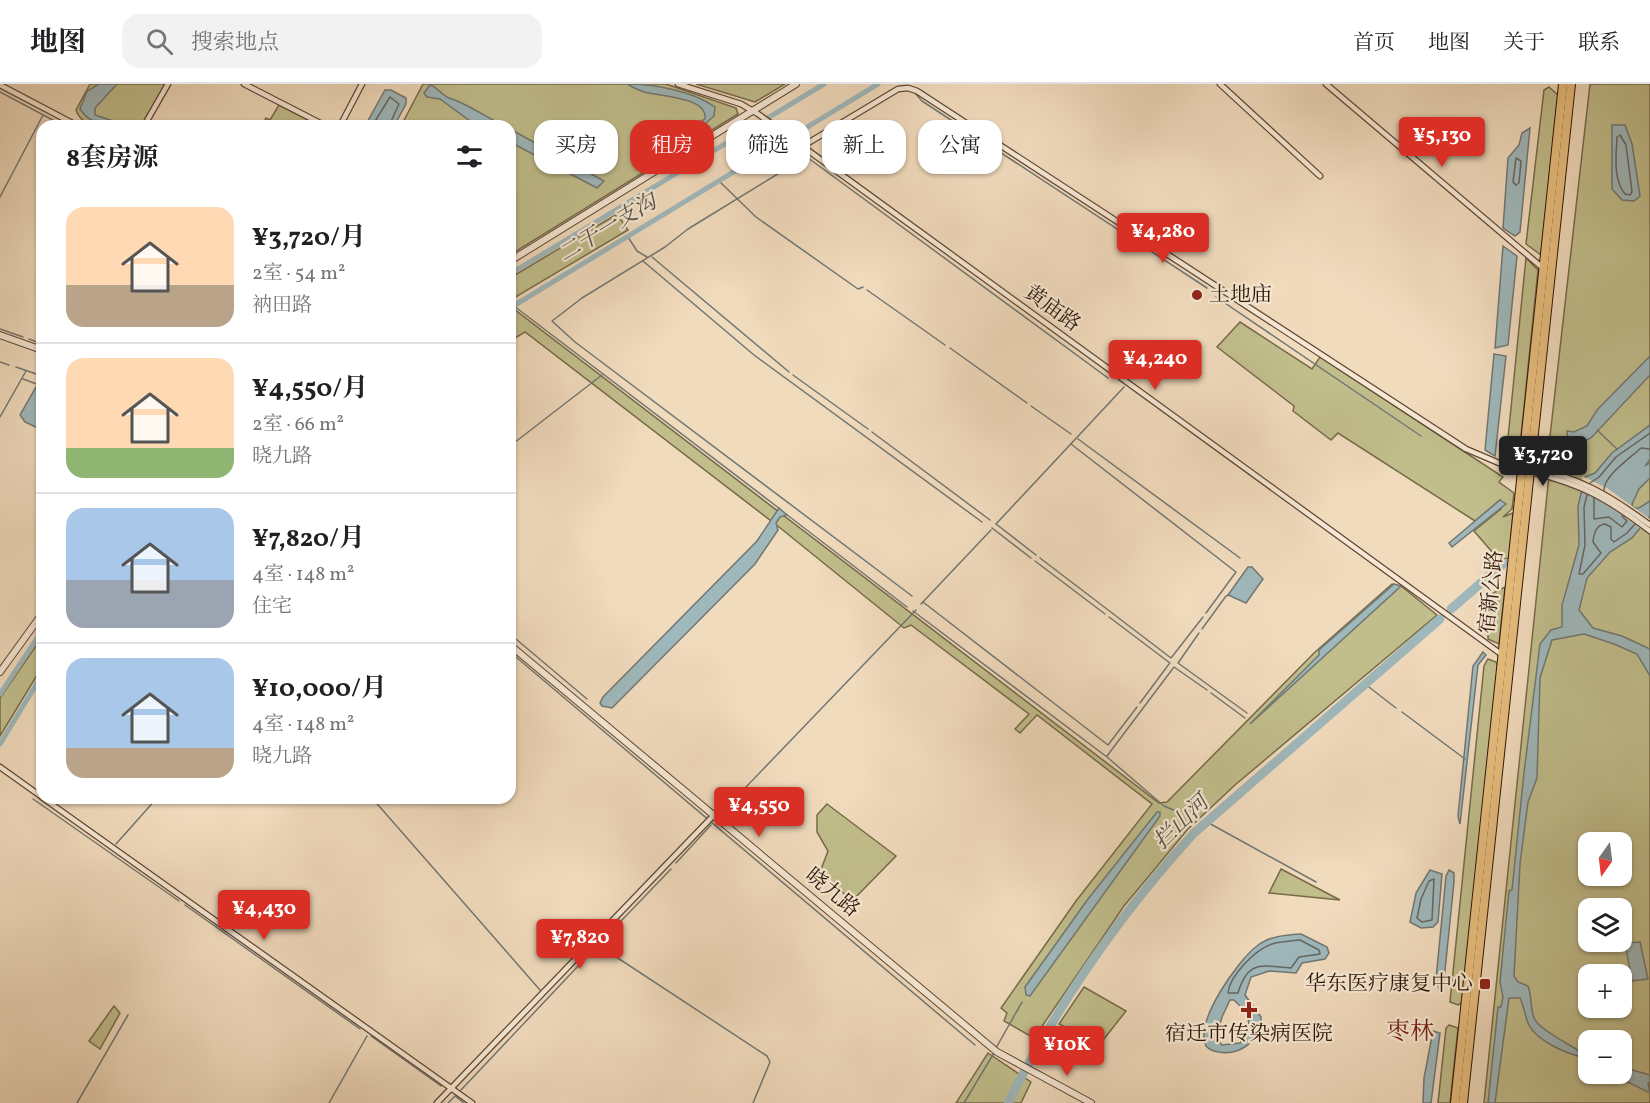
<!DOCTYPE html>
<html lang="zh">
<head>
<meta charset="utf-8">
<style>
	:root { --surface:#fff; --page:#f2f2f2; --text:#202124; --muted:#757577; --line:#e0e0e0; --accent:#d93025 }
	body { margin:0; font-family:Vollkorn,"Noto Serif SC",serif; background:var(--page); color:var(--text); height:100vh; display:flex; flex-direction:column; font-size:22px; white-space:nowrap }
	* { box-sizing:border-box; margin:0 }
	p { font-size:20px; color:var(--muted) }
	.icon { flex:none; width:33px; height:33px; fill:none; stroke:currentColor; stroke-width:2; stroke-linecap:round; stroke-linejoin:round }
	.map { position:relative; flex:1; overflow:hidden }
	.side { position:absolute; left:36px; top:36px; width:480px; height:684px; display:flex; flex-direction:column; background:var(--surface); border-radius:18px; box-shadow:0 2px 4px #0004 }
	.side>* { flex:none }
	.hud { position:absolute; left:534px; top:36px; width:570px; height:54px; display:flex; gap:12px }
	.needle { width:39px; rotate:194deg }
	.controls { position:absolute; left:1578px; top:748px; display:grid; gap:12px }
	.controls a { display:grid; place-items:center; width:54px; height:54px; border-radius:12px; background:var(--surface); box-shadow:0 2px 4px #0004; font-size:30px }
	.price { position:absolute; translate:-50% -51px; padding:0 14px; border-radius:6px; background:var(--accent); color:#fff; font-size:20px; line-height:39px; filter:drop-shadow(0 2px 3px #0008) }
	.price::after { content:''; position:absolute; left:50%; top:36px; width:18px; height:14px; margin-left:-9px; background:inherit; clip-path:polygon(0 0,100% 0,50% 100%) }
	.price.active { background:#222; color:#fff }
	ul { padding:0; list-style:none }
	li { display:flex; align-items:center; gap:18px; height:150px; padding:0 30px }
	li+li { border-top:2px solid var(--line) }
	li span { display:grid; place-items:center; flex:none; width:168px; height:120px; border-radius:18px; color:#555 }
	li>.icon { margin-inline-start:auto }
	span .icon { width:72px; height:72px; fill:#fffc; stroke-width:1 }
	li b { font-size:26px }
	h2 { display:flex; justify-content:space-between; align-items:center; height:72px; padding:0 30px; font-size:26px }
	.tag { padding:0 21px; border-radius:18px; background:var(--surface); box-shadow:0 2px 4px #0004; font-size:21px; line-height:54px }
	.tag.active { background:var(--accent); color:#fff }
	header { display:flex; align-items:center; gap:36px; box-sizing:border-box; height:84px; padding:0 30px; background:var(--surface); border-bottom:2px solid var(--line) }
	header strong { font-size:28px }
	nav { display:flex; gap:33px; margin-inline-start:auto; font-size:21px }
	.search { width:420px; height:54px; background:var(--page); display:flex; align-items:center; gap:15px; box-sizing:border-box; padding:0 21px; border-radius:18px; color:var(--muted); font-size:22px }
	.map>svg:first-child { display:block }
	.green { fill:#c1be8c; stroke:#776a49; stroke-width:1.5; fill-rule:evenodd }
	.water { fill:#9fb8bc; stroke:#717773; stroke-width:1.5; fill-rule:evenodd }
	.pier { fill:#f1dbbd }
	.lines { fill:none; stroke-linecap:round; stroke-linejoin:round }
	.shore { stroke:#666661; stroke-width:1.5 }
	.stream { stroke:#717773; stroke-width:1.5 }
	.canal { stroke:#9fb8bc; stroke-width:5 }
	.river { stroke:#9fb8bc; stroke-width:9 }
	.minor-casing { stroke:#5e4634; stroke-width:7 }
	.tertiary-casing { stroke:#5e4634; stroke-width:8 }
	.trunk-casing { stroke:#2d1506; stroke-width:10 }
	.minor { stroke:#f6e8d4; stroke-width:4.5 }
	.tertiary { stroke:#f6e8d4; stroke-width:6 }
	.trunk { stroke:#e8be7e; stroke-width:8 }
	.poi-dot { fill:#8f2418; stroke:#f6e8d4; stroke-width:2 }
	.labels { text-anchor:middle; dominant-baseline:central; stroke-width:4.5; stroke-linejoin:round; paint-order:stroke }
	.poi-label { font-size:21px; fill:#2d1506; stroke:#f6e8d4; text-anchor:start }
	.street-label { font-size:21px; fill:#2d1506; stroke:#f6e8d4 }
	.water-label { font-size:22px; font-style:italic; fill:#554e46; stroke:#f6e8d4 }
	.quarter-label { font-size:24px; fill:#7a1f14; stroke:#f6e8d4 }
</style>
</head>
<body>
<header>
<strong>地图</strong>
<div class="search"><svg class="icon" aria-label="search" viewBox="0 0 24 24"><circle cx="10" cy="10" r="6"/><path d="M15 15l6 6"/></svg>搜索地点</div>
<nav><a>首页</a><a>地图</a><a>关于</a><a>联系</a></nav>
</header>
<div class="map">
<svg width="1650" height="1019" viewBox="0 0 1650 1019">
	<rect width="100%" height="100%" fill="#f1dbbd"/>
	<filter id="stains"><feTurbulence type="fractalNoise" baseFrequency=".00333" numOctaves="4"/><feColorMatrix values="0 0 0 0 .2 0 0 0 0 .09 0 0 0 0 .02 0 0 0 .5 -.17"/></filter>
	<radialGradient id="worn" r=".72"><stop offset=".6" stop-color="#630" stop-opacity="0"/><stop offset="1" stop-color="#630" stop-opacity=".3"/></radialGradient>
	<g class="green">
		<path d="M90 0H165L141 42C121 42 84 50 76 26Z"/>
		<path d="M423 0H666L736 24 738 30 510 171V42H401Z"/>
		<path d="M696 0H785L755 18Z"/>
		<path d="M1590 0H1650V1019H1484L1551 372 1548 370ZM1588 759H1622V792H1588ZM1588 825H1622V858H1588ZM1588 891H1622V924H1588ZM1588 957H1622V990H1588Z"/>
		<path d="M1549 3 1558 11 1541 171 1526 160 1544 6Z"/>
		<path d="M279 21 308 36 304 42H262L266 34 270 36Z"/>
		<path d="M617 130 628 146 512 215 514 225 1159 719 1167 718 1314 569 1392 500 1401 502 1437 531 1235 701 1188 745 1124 822 1034 954 1004 937 1007 929 1001 924 1076 817 1152 720 1037 631 1020 649 1015 645 1029 630 911 541 904 544 779 443 525 248 510 257V194Z"/>
		<path d="M1526 174 1538 186 1517 391 1505 384Z"/>
		<path d="M1240 238 1312 285 1320 273 1503 393 1499 398 1514 409 1512 425 1503 433 1513 429 1509 474 1499 476 1474 447 1501 425 1500 416 1475 437 1338 349 1331 356 1293 327 1294 322 1217 263Z"/>
		<path d="M1505 503 1499 560 1488 555 1489 515 1491 510Z"/>
		<path d="M42 553V583L0 652V614Z"/>
		<path d="M1488 575 1496 578 1498 583 1462 919 1458 921 1450 918 1484 582Z"/>
		<path d="M827 720 896 772 852 817 820 788 828 767 817 748V731Z"/>
		<path d="M1281 785 1340 816 1269 809Z"/>
		<path d="M1084 903 1126 927 1100 960 1059 940Z"/>
		<path d="M114 922 120 929 100 965 89 957Z"/>
		<path d="M1449 941 1458 944 1450 1019H1438L1446 944Z"/>
		<path d="M988 969 1031 998 1021 1019H956Z"/>
	</g>
	<g class="water">
		<path d="M99 0H117L95 24V31L119 39 121 42C106 42 89 40 80 25L87 7Z"/>
		<path d="M627 0C653 0 693 7 715 23L714 32 699 45 661 66 660 63 705 35C708 13 659 12 644 8 638 6 632 3 627 0Z"/>
		<path d="M430 1C438 3 441 11 449 14 468 20 486 33 504 42H477L440 15 427 13 424 9Z"/>
		<path d="M385 6H391L406 14V20L394 42H365Z"/>
		<path d="M1612 41H1625L1632 60 1640 112 1634 117 1622 116 1612 105Z"/>
		<path d="M1530 44 1520 148 1515 152 1503 144 1508 74 1519 61 1522 49Z"/>
		<path d="M510 45 604 97 597 104 510 58Z"/>
		<path d="M1503 162 1517 172 1508 261 1495 264Z"/>
		<path d="M1494 270 1506 272 1495 372 1485 366Z"/>
		<path d="M1650 272V291L1591 354 1576 361 1568 358 1567 347 1574 348 1587 342 1597 326Z"/>
		<path d="M36 303 42 306V346L25 338 20 331Z"/>
		<path d="M1650 341V375L1646 381 1650 379V394L1639 405 1632 420 1633 424H1639L1650 417V432L1632 454 1610 468 1587 494 1579 526 1593 544 1622 552 1650 565V592L1637 570 1614 560 1584 550 1552 556 1540 594 1537 694 1528 718 1520 780 1514 892 1518 898 1528 902C1532 912 1530 924 1534 934 1539 946 1572 961 1583 970L1586 967 1588 968V980L1581 976 1582 973C1565 969 1537 957 1529 941 1525 934 1524 922 1520 914H1509L1495 1019H1488L1498 923H1501L1503 913 1500 898 1509 807 1512 806 1524 689 1540 560 1551 546 1562 543V521L1579 461 1578 422 1585 393 1595 389 1612 369Z"/>
		<path d="M1500 416 1506 420 1452 463 1449 459Z"/>
		<path d="M779 424 787 431 780 433 776 439 778 446 755 480 612 624 602 622 600 619 603 613 757 457Z"/>
		<path d="M1248 483H1252L1263 495 1246 519 1228 511Z"/>
		<path d="M1394 500 1401 502 1250 640 1319 571V566Z"/>
		<path d="M1483 568 1486 571 1478 581 1460 740 1458 732 1473 582Z"/>
		<path d="M1157 728H1160V732L1030 912 1026 911 1025 903 1088 815Z"/>
		<path d="M1430 786 1442 790 1438 838 1433 843 1421 844 1410 838 1416 809Z"/>
		<path d="M1449 786 1454 789V798L1443 906 1440 908 1436 895 1446 792Z"/>
		<path d="M1301 850 1327 863 1329 869 1325 875 1302 879 1296 889 1269 887 1251 893 1245 911 1261 933C1261 956 1241 972 1218 968 1214 967 1209 966 1206 962 1194 938 1238 876 1257 862 1269 852 1286 851 1301 850ZM1230 916H1234C1248 929 1256 942 1240 959L1222 961 1216 954 1222 933Z"/>
		<path d="M1640 858 1648 895 1632 897 1625 859Z"/>
		<path d="M1433 947 1440 949 1431 1019H1423L1424 994Z"/>
		<path d="M1622 983 1650 991V998L1648 999 1650 1009 1611 990H1622Z"/>
	</g>
	<path class="pier" d="M1582 392 1607 404 1650 435 1641 445 1601 417 1579 406Z"/>
	<g class="lines">
		<g class="shore">
			<path d="M372 42 390 13 399 20 389 42"/>
			<path d="M1620 51 1626 61 1632 108 1630 111 1625 110C1613 96 1616 71 1617 53Z"/>
			<path d="M1516 74 1521 77 1519 99 1516 101 1513 98Z"/>
			<path d="M1590 399 1599 393 1616 373 1650 349"/>
			<path d="M1604 406C1604 392 1630 374 1641 364L1650 365"/>
			<path d="M1587 411 1584 423 1585 461 1579 490H1583L1601 469 1593 458C1594 449 1596 441 1605 440L1611 443V455L1614 458 1627 449 1635 440"/>
			<path d="M1594 414V435L1609 433 1622 443 1627 437 1622 432"/>
			<path d="M1434 795 1432 836 1422 838 1417 834 1421 815 1429 797Z"/>
			<path d="M1300 856 1319 866 1320 870 1299 873 1291 884C1262 882 1248 875 1238 909H1228C1230 891 1255 866 1272 860 1280 857 1291 857 1300 856Z"/>
		</g>
		<g class="stream">
			<path d="M0 8 64 42"/>
			<path d="M914 8 922 17 1207 204"/>
			<path d="M785 57 1108 294"/>
			<path d="M807 72 688 145 665 163 582 214 552 237 575 258 912 512"/>
			<path d="M719 97 756 133 858 205 863 203"/>
			<path d="M0 113 43 31"/>
			<path d="M628 153 637 167 647 173"/>
			<path d="M652 173 789 288"/>
			<path d="M643 177 754 271 982 438"/>
			<path d="M867 206 945 261"/>
			<path d="M1216 213 1421 352"/>
			<path d="M514 222 780 425"/>
			<path d="M0 245 23 253"/>
			<path d="M29 255 42 260"/>
			<path d="M950 264 1027 319"/>
			<path d="M0 278 9 281"/>
			<path d="M16 283 42 292"/>
			<path d="M793 291 868 345"/>
			<path d="M23 295 42 302"/>
			<path d="M1031 322 1071 350"/>
			<path d="M0 333 26 287"/>
			<path d="M1597 346 1617 365"/>
			<path d="M872 348 990 436"/>
			<path d="M1078 355 1240 474"/>
			<path d="M1071 360 1236 488 1206 529"/>
			<path d="M510 362 602 291"/>
			<path d="M786 430 907 523"/>
			<path d="M996 440 1124 303"/>
			<path d="M996 440 1036 471"/>
			<path d="M992 444 1031 474"/>
			<path d="M1040 474 1171 574 1203 533"/>
			<path d="M1035 477 1105 530"/>
			<path d="M923 518 1108 661 1137 623"/>
			<path d="M921 520 991 446"/>
			<path d="M913 527 1107 673 1164 722 1176 727"/>
			<path d="M1109 533 1170 579"/>
			<path d="M1202 545 1226 512 1229 511"/>
			<path d="M1199 549 1178 579 1247 629"/>
			<path d="M510 550 587 615"/>
			<path d="M510 568 975 961"/>
			<path d="M1365 600 1396 624"/>
			<path d="M1211 609 1245 634"/>
			<path d="M1140 619 1169 580"/>
			<path d="M1402 628 1465 675"/>
			<path d="M1107 672 1174 583 1207 606"/>
			<path d="M372 714 540 906"/>
			<path d="M33 715 179 817"/>
			<path d="M722 728 916 526"/>
			<path d="M1207 738 1316 798"/>
			<path d="M116 760 157 714"/>
			<path d="M676 779 711 741"/>
			<path d="M185 821 360 945"/>
			<path d="M599 860 671 785"/>
			<path d="M371 952 441 1002"/>
			<path d="M996 964 1022 918"/>
			<path d="M461 1006 598 861 767 972 770 978 753 1019"/>
			<path d="M77 1019 128 931"/>
			<path d="M329 1019 367 952"/>
			<path d="M448 1019 455 1012 464 1019"/>
			<path d="M964 1019 994 969"/>
		</g>
		<g class="canal">
			<path d="M510 190 824 0"/>
			<path d="M510 224 878 0"/>
			<path d="M0 610 42 547"/>
			<path d="M0 660 42 591"/>
		</g>
		<g class="river">
			<path d="M1451 525 1504 479"/>
			<path d="M1507 886 1511 840"/>
			<path d="M1008 1019C1057 921 1120 830 1194 749L1440 535"/>
		</g>
		<g class="minor-casing">
			<g id="minor">
				<path d="M244 0 326 42"/>
				<path d="M678 0 741 20 758 30 1501 570"/>
				<path d="M1220 0 1320 92"/>
				<path d="M1326 0 1544 185"/>
				<path d="M0 1 78 42"/>
				<path d="M144 42 168 0"/>
				<path d="M340 42 362 0"/>
				<path d="M803 62 898 5 908 4 917 7 1466 365 1499 379 1522 384"/>
				<path d="M1530 383C1580 394 1609 411 1650 441"/>
				<path d="M1531 388C1582 400 1608 415 1650 447"/>
				<path d="M0 683 42 713"/>
				<path d="M43 714 472 1019"/>
				<path d="M437 1019 714 731"/>
			</g>
		</g>
		<g class="tertiary-casing">
			<g id="tertiary">
				<path d="M510 177 796 0"/>
				<path d="M0 251 42 266"/>
				<path d="M510 561 997 968 1091 1019"/>
				<path d="M0 588 42 530"/>
			</g>
		</g>
		<g class="trunk-casing">
			<g id="trunk">
				<path d="M1455 1019 1563 0"/>
				<path d="M1463 1019 1571 0"/>
			</g>
		</g>
		<use href="#minor" class="minor"/>
		<use href="#tertiary" class="tertiary"/>
		<use href="#trunk" class="trunk"/>
	</g>
	<g class="poi-dot">
		<circle cx="1197" cy="211" r="6"/>
		<rect x="1479" y="894" width="12" height="12" rx="3"/>
		<path d="M1246 917h6v6h6v6h-6v6h-6v-6h-6v-6h6z"/>
	</g>
	<g class="labels">
		<g class="poi-label">
			<text x="1209" y="211">土地庙</text>
			<text x="1473" y="900" text-anchor="end">华东医疗康复中心</text>
			<text x="1249" y="950" text-anchor="middle">宿迁市传染病医院</text>
		</g>
		<g class="street-label">
			<text transform="translate(1052 225) rotate(36)">黄庙路</text>
			<text transform="translate(1492 508) rotate(-84)">宿新公路</text>
			<text transform="translate(832 809) rotate(40)">晓九路</text>
		</g>
		<g class="water-label">
			<text transform="translate(608 145) rotate(-31)">二干一支沟</text>
			<text transform="translate(1182 739) rotate(-44)">拦山河</text>
		</g>
		<g class="quarter-label">
			<text x="1410" y="949">枣林</text>
		</g>
	</g>
	<rect width="100%" height="100%" filter="url(#stains)"/>
	<rect width="100%" height="100%" fill="url(#worn)"/>
</svg>
<div class="controls">
<a><svg class="needle" viewBox="-14 -14 28 28"><path d="M0-13l5 13h-10z" fill="#e53935"/><path d="M0 13l5-13h-10z" fill="#757577"/></svg></a>
<a><svg class="icon" aria-label="layers" viewBox="0 0 24 24"><path d="M12 4l9 5-9 5-9-5zM3 14l9 5 9-5"/></svg></a>
<a>+</a>
<a>−</a>
</div>
<b class="price" style="left:1442px;top:84px">¥5,130</b>
<b class="price" style="left:1163px;top:180px">¥4,280</b>
<b class="price" style="left:1155px;top:307px">¥4,240</b>
<b class="price active" style="left:1543px;top:403px">¥3,720</b>
<b class="price" style="left:759px;top:754px">¥4,550</b>
<b class="price" style="left:264px;top:857px">¥4,430</b>
<b class="price" style="left:580px;top:886px">¥7,820</b>
<b class="price" style="left:1067px;top:993px">¥10K</b>
<div class="hud">
<a class="tag">买房</a>
<a class="tag active">租房</a>
<a class="tag">筛选</a>
<a class="tag">新上</a>
<a class="tag">公寓</a>
</div>
<section class="side">
<h2>8套房源<svg class="icon" aria-label="filters" viewBox="0 0 24 24"><path d="M4 7h16M4 17h16"/><circle cx="9" cy="7" r="2"/><circle cx="15" cy="17" r="2"/></svg></h2>
<ul>
<li><span style="background:linear-gradient(#ffd9b3 65%,#b9a48a 0)"><svg class="icon" aria-label="home" viewBox="0 0 24 24"><path d="M3 11l9-7 9 7M6 9v11h12V9"/></svg></span><div><b>¥3,720/月</b><p>2室 · 54 m²</p><p>衲田路</p></div></li>
<li><span style="background:linear-gradient(#ffd9b3 75%,#8fb573 0)"><svg class="icon" aria-label="home" viewBox="0 0 24 24"><path d="M3 11l9-7 9 7M6 9v11h12V9"/></svg></span><div><b>¥4,550/月</b><p>2室 · 66 m²</p><p>晓九路</p></div></li>
<li><span style="background:linear-gradient(#a9c7e8 60%,#9aa5b1 0)"><svg class="icon" aria-label="home" viewBox="0 0 24 24"><path d="M3 11l9-7 9 7M6 9v11h12V9"/></svg></span><div><b>¥7,820/月</b><p>4室 · 148 m²</p><p>住宅</p></div></li>
<li><span style="background:linear-gradient(#a9c7e8 75%,#b9a48a 0)"><svg class="icon" aria-label="home" viewBox="0 0 24 24"><path d="M3 11l9-7 9 7M6 9v11h12V9"/></svg></span><div><b>¥10,000/月</b><p>4室 · 148 m²</p><p>晓九路</p></div></li>
</ul>
</section>
</div>
</body>
</html>
